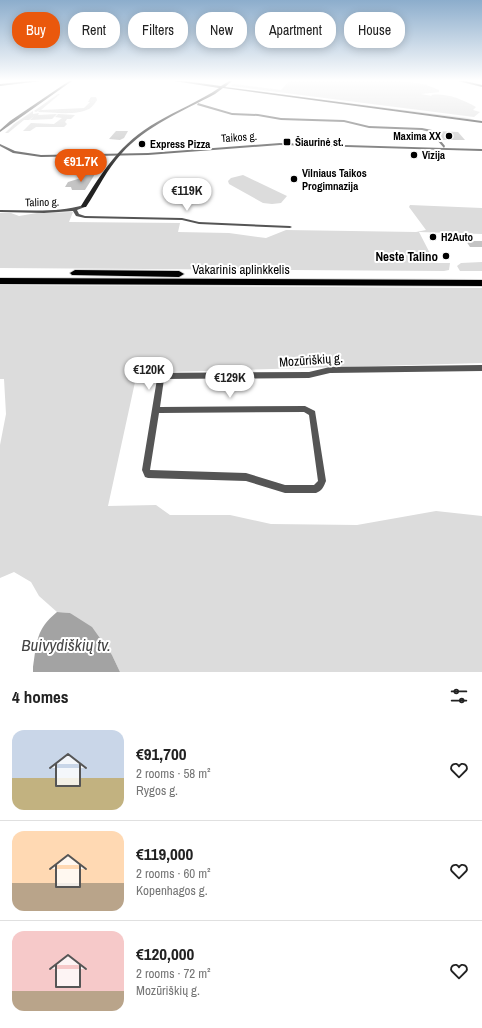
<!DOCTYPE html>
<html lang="en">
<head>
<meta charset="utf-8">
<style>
	:root { --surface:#fff; --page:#f6f6f6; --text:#222; --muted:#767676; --line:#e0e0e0; --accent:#ea580c }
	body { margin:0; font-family:"Archivo Narrow",sans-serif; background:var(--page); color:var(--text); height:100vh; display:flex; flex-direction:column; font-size:15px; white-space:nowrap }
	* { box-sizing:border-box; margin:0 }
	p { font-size:13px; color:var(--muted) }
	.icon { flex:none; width:22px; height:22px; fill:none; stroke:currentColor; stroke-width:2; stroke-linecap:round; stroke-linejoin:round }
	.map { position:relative; height:672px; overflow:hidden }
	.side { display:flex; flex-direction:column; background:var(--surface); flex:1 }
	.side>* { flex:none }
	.banner { position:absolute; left:12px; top:12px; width:458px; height:36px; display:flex; gap:8px }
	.price { position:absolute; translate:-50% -34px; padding:0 9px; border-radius:14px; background:#fff; color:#222; font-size:13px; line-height:26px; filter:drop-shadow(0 1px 2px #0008) }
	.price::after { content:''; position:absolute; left:50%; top:24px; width:12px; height:9px; margin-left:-6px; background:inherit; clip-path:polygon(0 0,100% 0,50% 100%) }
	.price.selected { background:var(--accent); color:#fff }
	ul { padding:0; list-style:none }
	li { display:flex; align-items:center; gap:12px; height:100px; padding:0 12px }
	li+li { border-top:1px solid var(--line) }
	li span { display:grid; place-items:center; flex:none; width:112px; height:80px; border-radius:12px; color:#555 }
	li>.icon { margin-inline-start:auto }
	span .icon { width:48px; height:48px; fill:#fffc; stroke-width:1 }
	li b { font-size:17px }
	h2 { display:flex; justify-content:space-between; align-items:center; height:48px; padding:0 12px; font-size:17px }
	.tag { padding:0 14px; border-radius:16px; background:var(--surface); box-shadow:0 2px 10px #0003; font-size:14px; line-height:36px }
	.tag.selected { background:var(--accent); color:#fff }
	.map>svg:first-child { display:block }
	.green { fill:#dcdcdc }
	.water { fill:#a3a3a3 }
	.building { fill:#c4c4c4 }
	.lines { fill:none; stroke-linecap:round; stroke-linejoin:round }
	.highway-casing { stroke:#dbdbdb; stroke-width:2 }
	.street { fill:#555; fill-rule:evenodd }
	.secondary { fill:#222; fill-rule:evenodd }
	.highway { fill:#000; fill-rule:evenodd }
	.poi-dot { fill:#000; stroke:#fff; stroke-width:1.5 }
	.labels { text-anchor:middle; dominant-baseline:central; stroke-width:4; stroke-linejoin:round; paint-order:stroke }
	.far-poi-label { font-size:11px; font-weight:bold; fill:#000; stroke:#fff; text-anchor:start }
	.far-street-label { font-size:11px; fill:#000; stroke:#fff }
	.poi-label { font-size:13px; font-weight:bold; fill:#000; stroke:#fff; text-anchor:end }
	.street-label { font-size:13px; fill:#000; stroke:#fff }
	.near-water-label { font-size:17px; font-style:italic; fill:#444; stroke:#fff }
</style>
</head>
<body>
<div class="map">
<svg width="482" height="672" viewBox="0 0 482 672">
	<rect width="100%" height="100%" fill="#fff"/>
	<g class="green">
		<path d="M289 81H398L424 84 439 90V92L421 94 432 96 431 95C447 93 461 99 476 107L473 110 480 112 474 117 231 86 234 84 281 90Z"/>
		<path d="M230 88 468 118 475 120Z"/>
		<path d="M58 94H60L41 110 84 108 90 102H88L91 97H96L97 100C95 103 92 107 89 109 75 116 53 112 38 112L40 110 36 112 34 111Z"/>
		<path d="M33 111V114L39 113 38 115 57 114 52 119 30 120 34 116 29 120H24L8 133H5L14 124Z"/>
		<path d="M58 114 75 115 71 119H67L65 122 67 124 64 127H36L30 131H23L31 123 54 124 62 118 55 117Z"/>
		<path d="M243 175 287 196 281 203 272 204 263 203 229 184 228 181 231 178Z"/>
		<path d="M410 205 482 208V234L419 232 435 263H450L449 270 444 271 0 268V213H11L19 216 37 213 73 212 69 222 180 223 178 232 229 233 266 238 286 230 416 232 426 230 409 207Z"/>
		<path d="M482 262V271H460L457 266 461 263Z"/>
		<path d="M0 285 482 288V363L137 373 108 506 156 505 170 515H230L271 524 357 525 436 511 482 516V672H120L112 655 70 613 57 612 39 596 31 582 14 572 0 578V445L6 414 4 379H0Z"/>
	</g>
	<path class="water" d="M57 612 70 613 92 627 112 655 120 672H33V667C37 642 36 629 57 612Z"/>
	<g class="building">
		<path d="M116 131H128L124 138 120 140 109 139Z"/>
		<path d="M435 131 458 132 465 140H442Z"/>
		<path d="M83 174H95L85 190H72L71 187H65L68 182 81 178Z"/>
		<path d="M466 241H482V247H470Z"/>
	</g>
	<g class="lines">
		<g class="highway-casing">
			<g id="highway">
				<path d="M75 270 179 271 184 274 179 277 72 275 70 273Z"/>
				<path d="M0 278 482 280V286L0 284Z"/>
			</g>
		</g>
		<g class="street">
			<path d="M69 81H72L0 132V130L10 121Z"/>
			<path d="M198 103 232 113 258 114 281 118 344 120 369 126 422 128 432 130 445 146 444 148 482 149V151L280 145 148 155 41 157 13 153 0 146V144L15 151 41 155 148 153 280 143 444 148 430 132 422 130 369 128 344 122 281 120 258 116 232 115 197 105Z"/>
			<path d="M84 205 86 206 85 207 77 210 79 214 85 216 182 218 199 222 290 226 292 227 290 228 199 224 182 220 85 218 76 216 73 211 44 213 0 212V210C28 210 57 213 84 205Z"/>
			<path d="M482 365V371L330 373 309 378 164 379 160 407 305 406 315 411 326 481C324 486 322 491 316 493H285L246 481 148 478 145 477 142 470 157 379 140 378 139 376 140 374 142 373 309 372 330 367ZM304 412 309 415 318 481 314 485H285L246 473 150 470 159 413Z"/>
		</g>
		<g class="secondary">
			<path d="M28 81H41L0 86V84Z"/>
			<path d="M184 81 221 86 229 81H232L225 87 482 121V123L223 88 215 94C183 111 146 126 122 153 107 169 98 189 86 207H82L81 206C103 171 120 143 157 122 177 110 200 101 219 88L174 81Z"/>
			<path d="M465 81 482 85V87L458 81Z"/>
		</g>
		<use href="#highway" class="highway"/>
	</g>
	<linearGradient id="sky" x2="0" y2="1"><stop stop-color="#8cadcc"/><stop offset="0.46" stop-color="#fff"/><stop offset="1" stop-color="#fff" stop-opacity="0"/></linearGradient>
	<rect width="482" height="175" fill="url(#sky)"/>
	<g class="poi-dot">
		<circle cx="449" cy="136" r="4"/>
		<rect x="283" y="138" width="8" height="8" rx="2"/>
		<circle cx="142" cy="144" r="4"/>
		<circle cx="414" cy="155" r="4"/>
		<circle cx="294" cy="179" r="4"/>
		<circle cx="433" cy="237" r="4"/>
		<circle cx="446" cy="256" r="4"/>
	</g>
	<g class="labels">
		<g class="far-poi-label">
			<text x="441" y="136" text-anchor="end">Maxima XX</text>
			<text x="295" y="142">Šiaurinė st.</text>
			<text x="150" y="144">Express Pizza</text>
			<text x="422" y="155">Vizija</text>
			<text x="302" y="173">Vilniaus Taikos<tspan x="302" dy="13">Progimnazija</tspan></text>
			<text x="441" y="237">H2Auto</text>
		</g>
		<g class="far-street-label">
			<text transform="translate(239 137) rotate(-4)">Taikos g.</text>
			<text transform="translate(42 202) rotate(-1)">Talino g.</text>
		</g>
		<g class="poi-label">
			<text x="438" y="256">Neste Talino</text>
		</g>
		<g class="street-label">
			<text x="241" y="269">Vakarinis aplinkkelis</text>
			<text transform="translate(311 360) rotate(-4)">Mozūriškių g.</text>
		</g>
		<g class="near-water-label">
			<text x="66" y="644">Buivydiškių tv.</text>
		</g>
	</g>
</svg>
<b class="price selected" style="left:81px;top:183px">€91.7K</b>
<b class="price" style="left:187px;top:212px">€119K</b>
<b class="price" style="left:149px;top:391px">€120K</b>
<b class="price" style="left:230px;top:399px">€129K</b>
<div class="banner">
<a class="tag selected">Buy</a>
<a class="tag">Rent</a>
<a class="tag">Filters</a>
<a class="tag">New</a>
<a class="tag">Apartment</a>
<a class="tag">House</a>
</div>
</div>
<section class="side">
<h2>4 homes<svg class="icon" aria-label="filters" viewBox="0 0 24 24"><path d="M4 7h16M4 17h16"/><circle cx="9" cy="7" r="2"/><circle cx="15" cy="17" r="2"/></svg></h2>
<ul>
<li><span style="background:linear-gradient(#c9d6e8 60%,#c2b280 0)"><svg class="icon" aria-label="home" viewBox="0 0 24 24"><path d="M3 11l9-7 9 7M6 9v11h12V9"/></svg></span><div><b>€91,700</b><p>2 rooms · 58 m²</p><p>Rygos g.</p></div><svg class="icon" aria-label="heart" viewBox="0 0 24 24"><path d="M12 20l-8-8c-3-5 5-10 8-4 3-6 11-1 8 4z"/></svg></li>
<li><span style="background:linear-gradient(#ffd9b3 65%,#b9a48a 0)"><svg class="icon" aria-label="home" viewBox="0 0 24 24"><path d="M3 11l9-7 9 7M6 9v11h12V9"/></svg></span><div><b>€119,000</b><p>2 rooms · 60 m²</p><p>Kopenhagos g.</p></div><svg class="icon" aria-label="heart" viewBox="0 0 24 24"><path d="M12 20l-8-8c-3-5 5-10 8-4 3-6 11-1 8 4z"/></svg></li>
<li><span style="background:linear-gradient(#f6c9c9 75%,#b9a48a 0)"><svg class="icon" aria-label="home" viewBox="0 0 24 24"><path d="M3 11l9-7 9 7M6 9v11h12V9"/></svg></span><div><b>€120,000</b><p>2 rooms · 72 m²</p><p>Mozūriškių g.</p></div><svg class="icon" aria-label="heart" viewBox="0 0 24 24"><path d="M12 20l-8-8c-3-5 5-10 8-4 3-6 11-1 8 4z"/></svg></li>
</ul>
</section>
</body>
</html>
